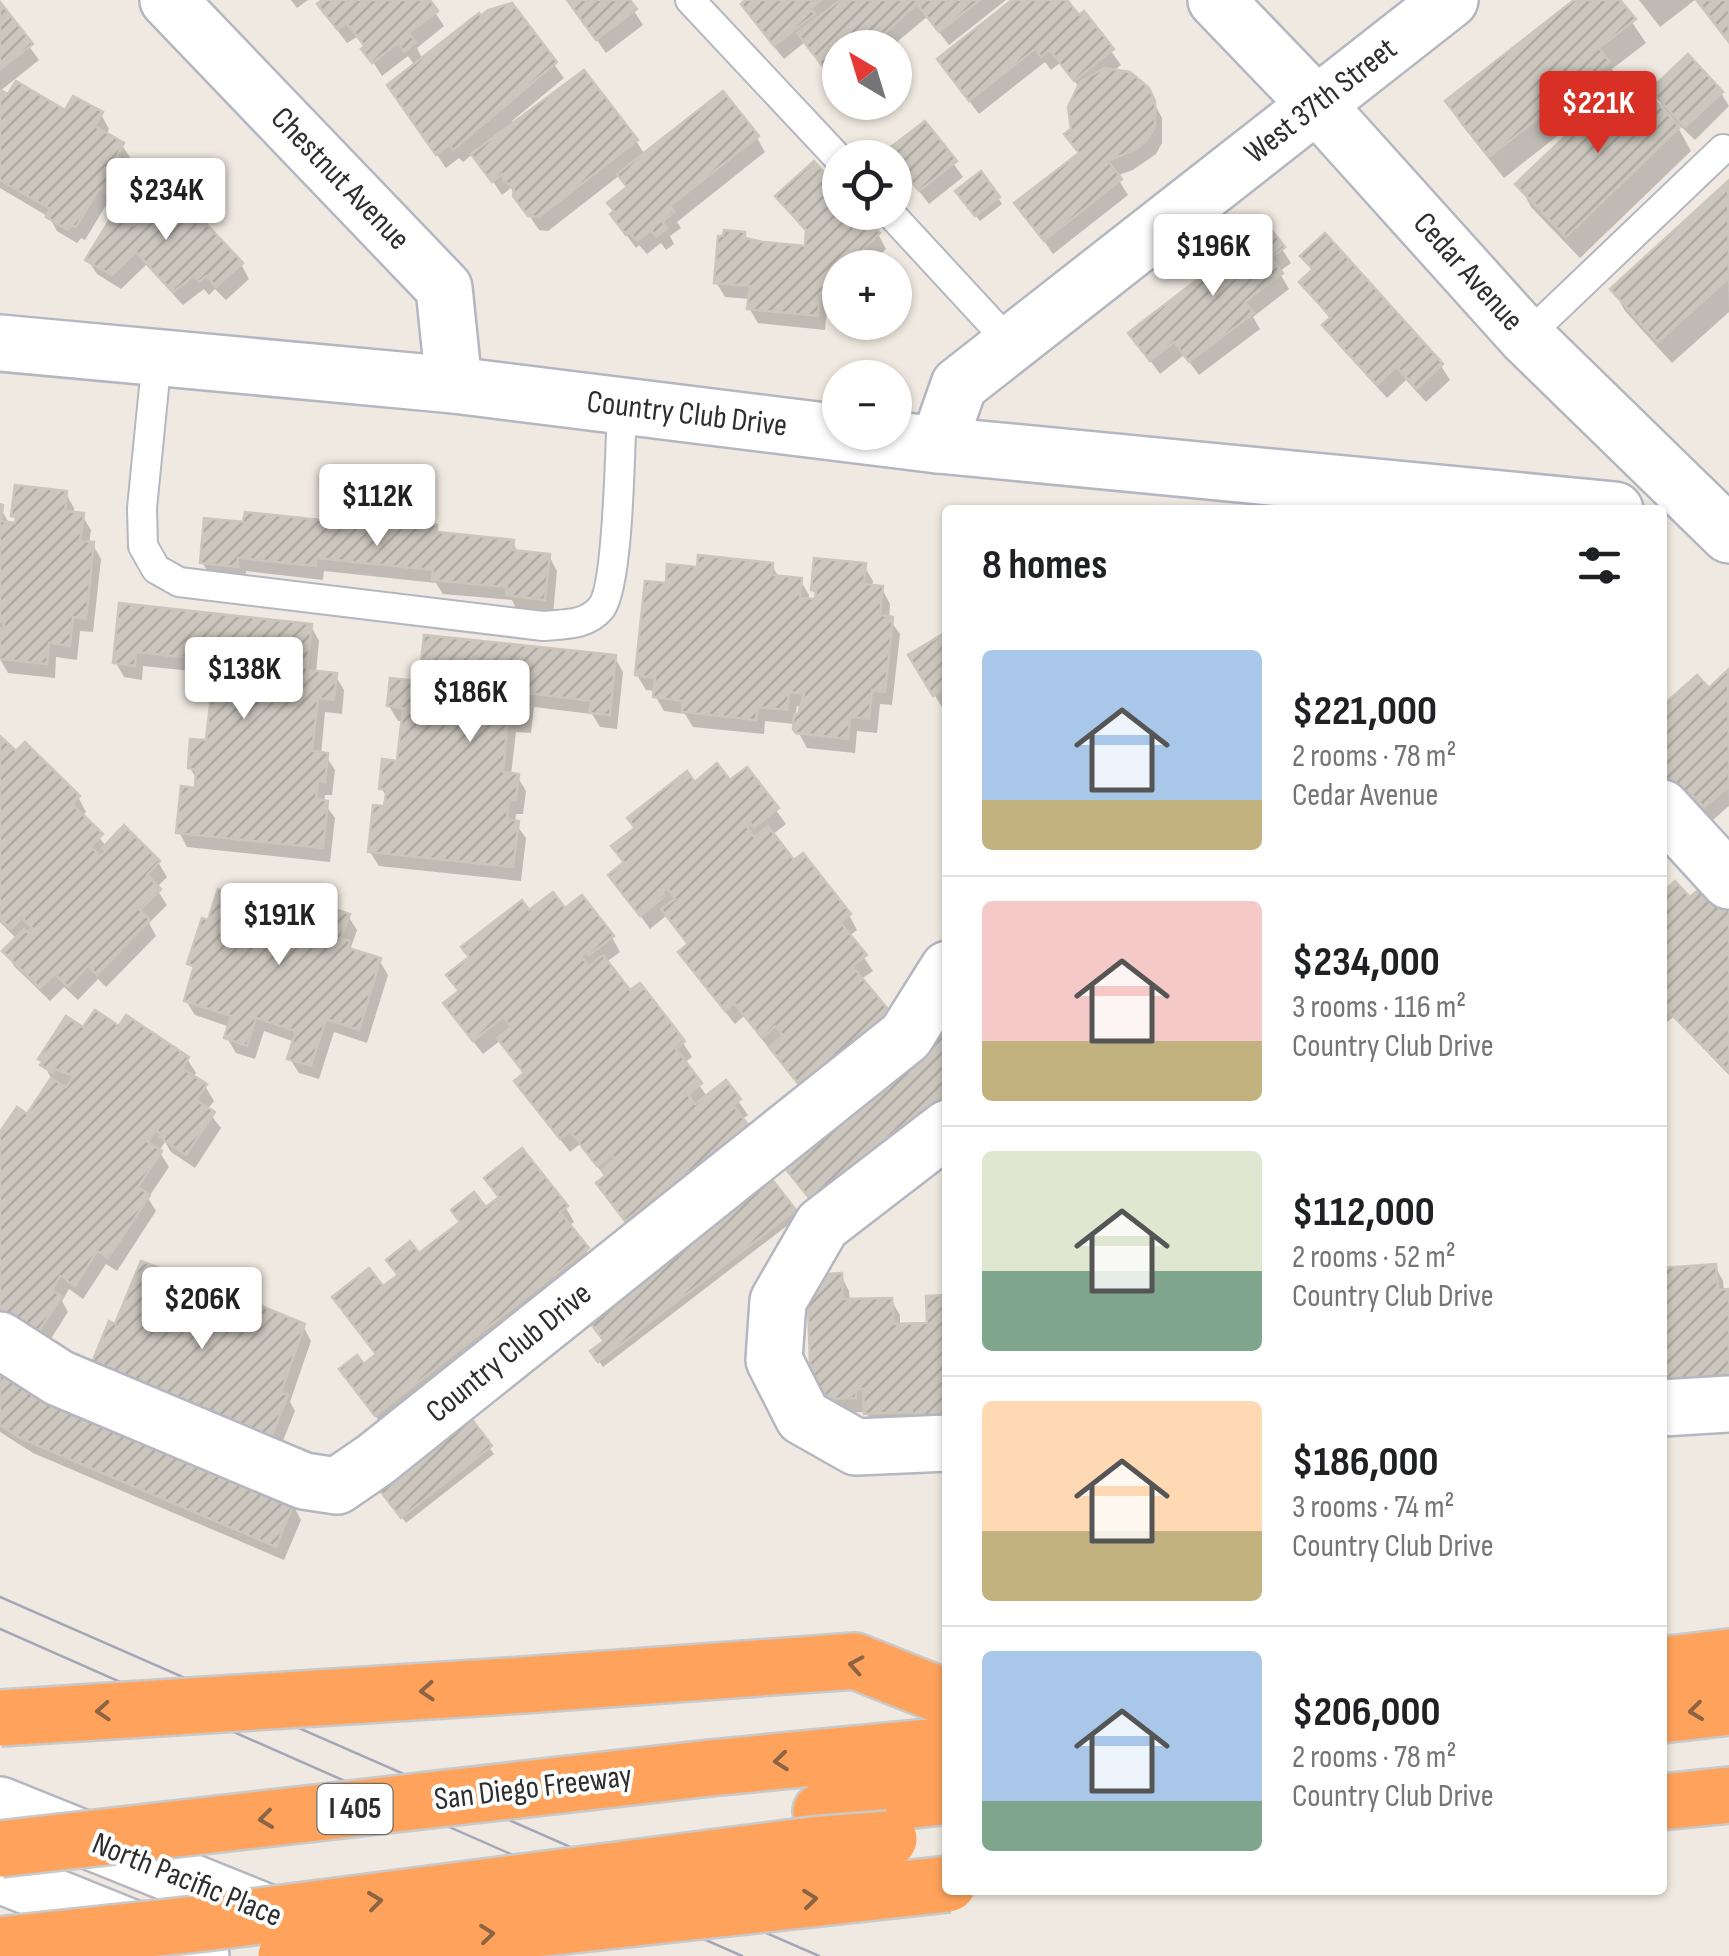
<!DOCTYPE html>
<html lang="en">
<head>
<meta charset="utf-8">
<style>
	:root { --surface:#fff; --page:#f6f6f6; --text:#202124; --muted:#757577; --line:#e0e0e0; --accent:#d93025 }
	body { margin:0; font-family:"Sofia Sans Condensed",sans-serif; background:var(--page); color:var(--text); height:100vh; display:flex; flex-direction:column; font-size:38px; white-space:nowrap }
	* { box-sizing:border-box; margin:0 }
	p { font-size:32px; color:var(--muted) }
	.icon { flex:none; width:55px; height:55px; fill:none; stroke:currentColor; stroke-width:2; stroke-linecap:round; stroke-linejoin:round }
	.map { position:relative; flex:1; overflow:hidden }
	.drawer { position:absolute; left:942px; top:505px; width:725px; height:1390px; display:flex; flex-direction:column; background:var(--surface); border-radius:10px; box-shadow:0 2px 8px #0004 }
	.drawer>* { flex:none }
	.needle { width:65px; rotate:322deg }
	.buttons { position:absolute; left:822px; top:30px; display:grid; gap:20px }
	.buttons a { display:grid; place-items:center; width:90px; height:90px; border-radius:50%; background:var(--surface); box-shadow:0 2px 8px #0004; font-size:50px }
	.price { position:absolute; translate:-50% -85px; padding:0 22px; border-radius:10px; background:#fff; color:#222; font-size:32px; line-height:65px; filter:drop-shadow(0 2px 5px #0008) }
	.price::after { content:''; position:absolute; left:50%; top:60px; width:30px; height:22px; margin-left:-15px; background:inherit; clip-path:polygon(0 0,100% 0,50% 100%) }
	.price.selected { background:var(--accent); color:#fff }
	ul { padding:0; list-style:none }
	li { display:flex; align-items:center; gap:30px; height:250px; padding:0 40px }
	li+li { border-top:2px solid var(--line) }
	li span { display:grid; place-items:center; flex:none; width:280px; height:200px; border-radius:10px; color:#555 }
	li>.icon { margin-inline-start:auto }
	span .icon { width:120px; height:120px; fill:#fffc; stroke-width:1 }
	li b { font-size:42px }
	h2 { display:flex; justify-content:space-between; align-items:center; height:120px; padding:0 40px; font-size:42px }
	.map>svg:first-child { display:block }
	.shadow { fill:#0003 }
	.building { fill:url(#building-hatch); stroke:#cbc5ba; stroke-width:2.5 }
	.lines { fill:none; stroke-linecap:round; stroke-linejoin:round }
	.lane-casing { stroke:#b4b7c1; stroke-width:32 }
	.street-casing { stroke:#b4b7c1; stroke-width:60 }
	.secondary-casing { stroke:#b4b7c1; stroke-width:60 }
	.highway-casing { stroke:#c9c9c9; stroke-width:60 }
	.lane { stroke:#fff; stroke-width:28 }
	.street { stroke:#fff; stroke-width:55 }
	.secondary { stroke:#fff; stroke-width:55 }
	.highway { stroke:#ffa35c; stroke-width:55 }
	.tram { stroke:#a3a6b8; stroke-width:2.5 }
	.highway-bridge-casing { stroke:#c9c9c9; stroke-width:60; stroke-linecap:butt }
	.highway-bridge { stroke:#ffa35c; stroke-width:55 }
	.oneway { stroke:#8c6343 }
	.labels { text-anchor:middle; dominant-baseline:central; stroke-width:8; stroke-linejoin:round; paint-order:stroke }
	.shield { fill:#fff; stroke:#6d6d6d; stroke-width:2.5 }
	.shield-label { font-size:30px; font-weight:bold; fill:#2e2e2e }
	.street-label { font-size:32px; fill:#2e2e2e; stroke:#fff }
</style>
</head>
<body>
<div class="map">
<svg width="1729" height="1956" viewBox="0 0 1729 1956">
	<defs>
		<pattern id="building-hatch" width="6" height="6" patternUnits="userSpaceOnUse" patternTransform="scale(2.5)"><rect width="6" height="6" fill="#cbc7bf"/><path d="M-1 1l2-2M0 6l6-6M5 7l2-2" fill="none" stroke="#afaba4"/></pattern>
	</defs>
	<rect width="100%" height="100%" fill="#efe9e1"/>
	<g class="shadow">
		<path d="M291 0H308L297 8Z"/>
		<path d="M326 0H427L444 26 417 48 423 60 480 19 511 6 564 78 512 121 515 125 636 141 645 155 757 138 765 152 677 222 681 228 670 236 674 244 666 250 661 243 647 254 639 245 636 248 622 229 628 189 620 175 548 231 539 230 511 188 502 195 474 153 463 162 459 158 446 168 399 100 415 66 408 56 382 76 357 37 347 43 329 19 320 4Z"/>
		<path d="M569 0H627L643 25 606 53Z"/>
		<path d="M749 0H1006L949 45 927 17 898 41 899 44 895 48H840L838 86 805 42 784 59 752 19 744 4Z"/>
		<path d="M1017 0H1064L1078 19 1084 14 1121 65 1112 72 1147 90 1162 118V143L1156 154 1133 170 1116 176 1128 195 1053 254 1018 204 1081 155 1074 130 1080 88 1060 63 1051 70 1045 62 979 114 949 74Z"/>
		<path d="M1578 0H1617L1646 43 1612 69 1622 86 1667 114 1653 90 1721 93 1729 106 1695 140 1674 120 1691 151 1580 258 1531 207 1519 184 1602 105 1600 102 1504 178 1461 124 1448 102Z"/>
		<path d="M1639 0H1695L1660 27Z"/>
		<path d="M1695 0H1729V44Z"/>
		<path d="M0 6 39 60 0 91Z"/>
		<path d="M0 95 66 114H101L109 129 106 135 122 145 131 159 119 181 125 193 117 207 108 202 85 240 81 238 77 243 57 231 49 217 0 188Z"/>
		<path d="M925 124 963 177 929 204 895 160Z"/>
		<path d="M1728 185 1729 312 1672 363 1625 311 1613 289Z"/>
		<path d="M840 193V212L878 234 886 249 866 268H840V311L827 310 825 330 758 323 749 308 751 299 725 297 716 282 743 234 747 241 807 249 808 235 778 197Z"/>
		<path d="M962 198H998L1002 204 980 221Z"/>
		<path d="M152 213 241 264 249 279 226 300 215 289 209 295 204 289 183 305 146 265 121 289 97 274 88 260Z"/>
		<path d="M1325 236 1441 366 1450 380 1426 402 1406 380 1387 398 1334 340 1326 326 1331 320 1302 283 1313 273 1303 256Z"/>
		<path d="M1282 249 1291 263 1279 272 1289 289 1253 317 1260 329 1199 375 1184 355 1160 374 1131 334Z"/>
		<path d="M66 494 74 508V514L82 515 91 530 89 544 93 545 101 559 93 632 80 631 77 660 56 657 55 678 8 673 0 659V507L10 525 18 522 13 515Z"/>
		<path d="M323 523 436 527 440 535 512 542 519 553 549 556 557 571 553 614 517 610 512 600 443 594 436 583 324 571 323 580 246 571 245 581 211 577 202 562 246 525Z"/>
		<path d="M772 565 779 578 800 580 809 595 808 601H817L814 590 864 566 873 581 872 588 882 589 890 604 889 619 900 634 892 705 880 704 877 733 857 731 855 753 807 748 796 728 803 707 797 706 794 724 765 721 764 734 693 727 685 714 664 711 656 697V691L646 690 637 675 668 586 699 569Z"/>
		<path d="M122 606 311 626 319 641 316 673 335 675 344 690 342 714 325 712 321 755 326 756 335 770 332 795H325L324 803 335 818 330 862 187 847 179 832 197 790 198 781 190 768 208 743 213 701H208L199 686 201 672 143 666 142 680 124 677 116 663Z"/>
		<path d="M948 633V708L943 709 911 656Z"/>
		<path d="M615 658 623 672 617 729 600 727 592 714 534 707 531 733 516 732 511 775 517 776 526 791 523 814H516L515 823 526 838 521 881 379 866 370 852 386 809 388 799 381 788 399 763 404 721H398L389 706 422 684Z"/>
		<path d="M1728 673 1729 806 1713 820 1699 805 1685 817 1662 773V710L1708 691Z"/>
		<path d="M0 739 16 755 78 797 86 812 81 817 107 847 158 862 167 877 156 888 167 905 149 923 156 936 106 987 98 979 78 1000 64 987 50 1001 14 966 5 951 17 939 0 922Z"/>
		<path d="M747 770 786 824 772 835 794 863 849 915 857 930 849 936 873 971 860 980 810 1099 774 1049 771 1051 744 1016 735 1024 689 967 681 952 689 946 667 915 650 929 611 875 625 864 614 847 695 785 730 783Z"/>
		<path d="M1662 896 1690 901 1729 914V1075L1673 1017 1662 1027Z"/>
		<path d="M258 905 348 916 357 930 351 947 354 952 379 960 388 975 367 1043 334 1032 319 1079 299 1073 290 1059 295 1042 264 1031 255 1059 236 1053 227 1038 230 1027 195 1015 186 1001 195 972 190 963 210 923Z"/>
		<path d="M565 911 612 937 620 952 605 963 629 994 639 986 683 1043 692 1057 684 1063 708 1098 726 1084 748 1115 741 1120 755 1142 635 1234 607 1198 599 1184 606 1178 580 1144 570 1152 526 1096 517 1081 526 1075 501 1040 483 1054 455 1018 460 993 450 976 529 914Z"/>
		<path d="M948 1024V1099L815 1204 788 1170Z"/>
		<path d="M120 1029 187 1059 196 1073 193 1078 205 1086 214 1101 207 1110 221 1128 195 1168 171 1152 165 1142 159 1151 169 1167 148 1198 156 1211 117 1271 106 1264 83 1299 69 1289 62 1301 68 1312 45 1348 0 1319V1137L28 1118 52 1080 41 1059 84 1031Z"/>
		<path d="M487 1179 566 1208 574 1222 569 1226 595 1264 385 1429 342 1370 363 1367 378 1356 335 1297 383 1290 399 1277 389 1260 419 1257 461 1223 500 1199Z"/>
		<path d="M794 1211 797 1218 603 1367 597 1358Z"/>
		<path d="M1715 1266 1723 1281 1724 1292H1729V1395Z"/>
		<path d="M167 1274 175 1288 173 1293 211 1309 241 1305 249 1320 246 1329 303 1326 311 1341 290 1402 295 1411 278 1453 116 1328Z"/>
		<path d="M841 1276 849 1291 850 1301 891 1300 900 1315V1326L929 1325 948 1297 919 1426 875 1428 866 1412 835 1413 814 1389Z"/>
		<path d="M0 1371 293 1505 301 1520 284 1560 33 1453 0 1432Z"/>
		<path d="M463 1412 494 1454 406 1523 379 1487Z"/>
	</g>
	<g class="building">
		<path d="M322 0H430L438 11 409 33 416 42 404 52 398 43 372 63 361 49 365 46 347 24 337 29 317 4Z"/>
		<path d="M567 0H630L637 9 596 40Z"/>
		<path d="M745 0H821L810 9 815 14 774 46 741 4Z"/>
		<path d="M840 0H980L939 32 917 4 868 48H840V63L828 73 797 33Z"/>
		<path d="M1012 0H1067L1079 15 1084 11 1114 49 1074 81 1050 50 1041 57 1035 49 969 101 937 59Z"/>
		<path d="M1574 0H1620L1636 19 1599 48 1610 62 1489 157 1445 101Z"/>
		<path d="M1697 0H1729V42Z"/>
		<path d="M0 2 33 44 0 70Z"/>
		<path d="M512 3 557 62 453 150 449 145 436 155 387 85 479 13 481 16 488 10Z"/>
		<path d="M1688 54 1723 92 1685 127 1650 90Z"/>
		<path d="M1104 68 1130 72 1149 88 1155 101V127L1148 139 1137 149 1108 161 1122 179 1044 241 1014 203 1079 153 1064 134 1071 129 1068 107 1080 82Z"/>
		<path d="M584 70 638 140 539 217 528 216 513 196 514 188 504 181 502 174 492 182 471 154Z"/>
		<path d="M1630 75 1680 127 1566 237 1515 184Z"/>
		<path d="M16 81 65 110 73 96 103 112 95 126 124 143 109 171 119 176 108 194 99 189 76 227 72 225 68 230 46 217 50 209 0 180V90L8 94Z"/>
		<path d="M723 91 759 136 670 206 674 212 662 222 668 228 656 237 651 230 637 241 629 232 626 235 610 214 614 211 607 203 627 187 617 174Z"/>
		<path d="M925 121 957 161 919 191 887 150Z"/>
		<path d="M814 161 840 190V212H861L880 233 844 268H840V298L820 296 818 316 747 309 750 286 714 283 718 236H723L724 230 745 232V238L763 242 805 246 806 230 775 196Z"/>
		<path d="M981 171 1000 197 975 216 955 191Z"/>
		<path d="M1728 181 1729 278 1658 342 1610 289Z"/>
		<path d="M167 182 243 263 216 287 206 276 199 282 194 276 173 292 136 252 112 275 85 260 114 213 134 225 150 211 144 204Z"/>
		<path d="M1265 222 1285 247 1271 258 1283 273 1245 302 1254 313 1189 362 1174 342 1150 361 1128 333 1215 266 1213 263Z"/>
		<path d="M1325 233 1443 364 1417 389 1396 367 1377 385 1322 325 1331 317 1299 282 1313 269 1300 256Z"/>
		<path d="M15 485 67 491 65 511 84 513 80 541 94 542 86 619 73 617 70 646 49 643 47 664 0 659V628L4 629V622H0V504L3 505 1 521 15 523 16 517 11 516Z"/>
		<path d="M245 512 321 520 322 513 437 525V532L514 540 513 550 550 554 545 600 506 595 507 587 432 580 433 570 316 558V566L238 558V567L200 563 204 518 243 522Z"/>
		<path d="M698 555 773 563 772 575 802 578 800 598 815 599 816 591 811 590 814 558 866 563 864 584 883 586 880 615 893 617 885 692 872 690 869 719 850 717 848 739 796 733 793 729 794 714H798L804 694 789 692 787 710 758 707 756 720 682 712 683 701 653 697 655 678 635 675 645 581 666 583 667 564 697 567Z"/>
		<path d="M119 603 312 624 307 670 337 673 334 700 318 698 312 751 328 753 325 782 318 781 316 799 328 801 323 848 176 833 181 786 195 788 196 770 188 768 190 739 206 740 212 688 197 686 199 659 136 652 135 666 113 663Z"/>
		<path d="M948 631V687L933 696 908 655Z"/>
		<path d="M424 635 616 655 610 715 589 713 591 701 527 693 524 719 508 718 503 772 519 774 516 800H509L507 819 519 821 513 867 368 852 373 805 384 806 387 789H379L382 759 397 761 403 708 387 706 390 678 419 681Z"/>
		<path d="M1728 670 1729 787 1704 807 1689 792 1675 804 1662 790V778L1666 774 1662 771V706L1697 675 1709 688Z"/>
		<path d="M0 736 16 751 25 742 80 796 72 804 103 834 91 846 100 856 106 851 102 848 124 825 160 861 147 875 161 889 140 910 150 920 97 975 88 966 68 987 55 974 40 988 2 951 24 929 28 933 32 928 22 918 11 929 0 919Z"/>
		<path d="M717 763 730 780 747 767 779 808 754 828 751 824 747 827 754 837 768 826 794 860 803 853 851 914 840 922 867 955 852 966 892 1014 800 1086 769 1047 783 1036 775 1026 762 1038 734 1003 725 1011 678 952 688 944 661 909 675 899 667 888 662 892 665 896 640 916 608 875 624 862 611 846 635 828 627 818 687 771 695 782Z"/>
		<path d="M1675 881 1690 897 1704 885 1729 911V1072L1662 1005V893Z"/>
		<path d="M262 886 350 914 341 938 350 941 348 948 381 958 359 1030 326 1019 311 1066 287 1059 296 1031 256 1018 247 1046 224 1038 231 1016 184 1001 194 966 187 964 202 918 208 920 218 889 257 902Z"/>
		<path d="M553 892 565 908 582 895 614 936 589 955 586 952 581 956 589 966 603 955 630 990 640 983 685 1041 676 1049 702 1083 688 1095 695 1104 726 1080 741 1099 733 1105 749 1126 625 1221 596 1183 606 1175 602 1170 615 1159 612 1155 597 1166 570 1131 560 1139 514 1081 524 1073 497 1038 511 1027 503 1017 473 1041 443 1003 459 991 446 975 469 957 461 947 522 900 529 910Z"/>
		<path d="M95 1010 119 1026 126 1015 189 1057 182 1068 207 1084 196 1100 215 1112 186 1155 159 1137 161 1134 156 1130 148 1142 162 1151 138 1187 150 1195 108 1258 97 1251 75 1286 60 1276 52 1290 62 1296 36 1335 0 1311V1132L17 1107 27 1114 51 1078 66 1087 74 1076 55 1069 53 1073 40 1065 43 1062 38 1059 66 1016 83 1027Z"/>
		<path d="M948 1019V1090L810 1199 781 1163Z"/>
		<path d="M522 1148 568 1206 560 1212 589 1248 375 1416 339 1369 357 1355 364 1364 376 1354 332 1297 369 1268 383 1286 398 1275 386 1260 410 1241 419 1253 460 1222 451 1210 474 1192 486 1207 499 1197 484 1178Z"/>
		<path d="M767 1173 796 1210 598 1362 590 1351 604 1341 584 1315Z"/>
		<path d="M141 1261 169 1272 163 1286 210 1306 217 1292 243 1304 236 1322 252 1328 261 1306 305 1324 281 1392 288 1395 270 1440 91 1365 109 1321 115 1324Z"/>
		<path d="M1716 1264 1718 1290 1729 1289V1380L1662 1386V1268Z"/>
		<path d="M842 1273 843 1299 892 1298 894 1324 927 1323 926 1296 948 1295V1422L912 1419V1412L864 1414 863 1389H856V1398L825 1399 824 1390H811L807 1275Z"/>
		<path d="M0 1368 294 1503 276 1547 22 1439 0 1425Z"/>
		<path d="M464 1409 492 1446 401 1518 372 1480Z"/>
	</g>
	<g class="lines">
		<g class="lane-casing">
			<g id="lane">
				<path d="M690 0 840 160"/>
				<path d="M889 212 1010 343"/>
				<path d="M1526 337 1723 149"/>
				<path d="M157 357 142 508 143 546 156 569 179 582 543 626C564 624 586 626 601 608 619 586 620 442 622 406"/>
			</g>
		</g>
		<g class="street-casing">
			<g id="street">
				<path d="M168 0 444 288 454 385"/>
				<path d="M1216 0 1317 105 1526 337 1729 535"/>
				<path d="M0 343 454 385 938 445 1615 510"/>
				<path d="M938 445 959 385 1450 0"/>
				<path d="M1662 808 1729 881"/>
				<path d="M948 1128 822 1225 778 1301 774 1360 803 1417 856 1447 948 1443"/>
				<path d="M0 1340 59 1378 304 1481 337 1486 375 1460 906 1036 948 969"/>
				<path d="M1662 1408 1729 1404"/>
			</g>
		</g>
		<g class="secondary-casing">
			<g id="secondary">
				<path d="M0 1805 288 1921"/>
				<path d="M0 1875 201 1956"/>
			</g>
		</g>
		<g class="highway-casing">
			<g id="highway">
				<path d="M1662 1665 1729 1657"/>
				<path d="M524 1685 855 1661 948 1698"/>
				<path d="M1662 1715 1729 1707"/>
				<path d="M710 1768 948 1745"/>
				<path d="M1662 1802 1729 1795"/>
				<path d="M821 1811 948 1796"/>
			</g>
		</g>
		<use href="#lane" class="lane"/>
		<use href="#street" class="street"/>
		<use href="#secondary" class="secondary"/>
		<use href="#highway" class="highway"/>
		<g class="tram">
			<path d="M0 1597 819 1956"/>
			<path d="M0 1629 742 1956"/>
		</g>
		<g class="highway-bridge-casing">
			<g id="highway-bridge">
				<path d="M0 1718 524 1685"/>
				<path d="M0 1849 710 1768"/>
				<path d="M0 1945 205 1923 812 1845 889 1839"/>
				<path d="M286 1956 948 1884"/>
			</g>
		</g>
		<use href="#highway-bridge" class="highway-bridge"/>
	</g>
	<defs><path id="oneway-chevron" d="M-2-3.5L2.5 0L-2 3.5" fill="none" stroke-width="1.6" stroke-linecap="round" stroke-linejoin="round" transform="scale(2.5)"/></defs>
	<g class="oneway">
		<use href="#oneway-chevron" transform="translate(856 1665) rotate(-170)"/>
		<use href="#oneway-chevron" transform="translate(427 1691) rotate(176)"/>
		<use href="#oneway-chevron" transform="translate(103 1711) rotate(176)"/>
		<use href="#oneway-chevron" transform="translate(1696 1711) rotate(173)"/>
		<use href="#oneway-chevron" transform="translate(781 1761) rotate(174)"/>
		<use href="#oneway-chevron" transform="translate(266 1819) rotate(173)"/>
		<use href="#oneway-chevron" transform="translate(810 1899) rotate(-6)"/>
		<use href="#oneway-chevron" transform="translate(375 1901) rotate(-7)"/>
		<use href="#oneway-chevron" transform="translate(487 1934) rotate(-6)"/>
	</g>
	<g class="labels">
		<rect class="shield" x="317.5" y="1784" width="75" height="50" rx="8"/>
		<g class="shield-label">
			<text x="355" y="1809">I 405</text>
		</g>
		<g class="street-label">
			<text transform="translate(1321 101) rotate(-38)">West 37th Street</text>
			<text transform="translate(340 179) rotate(46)">Chestnut Avenue</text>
			<text transform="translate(1468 272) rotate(48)">Cedar Avenue</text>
			<text transform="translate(687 414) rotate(7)">Country Club Drive</text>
			<text transform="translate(509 1353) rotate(-39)">Country Club Drive</text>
			<text transform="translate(533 1788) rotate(-7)">San Diego Freeway</text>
			<text transform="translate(187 1880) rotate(22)">North Pacific Place</text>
		</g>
	</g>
</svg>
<div class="buttons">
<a><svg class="needle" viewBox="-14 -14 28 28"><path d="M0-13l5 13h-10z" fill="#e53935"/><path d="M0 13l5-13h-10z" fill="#757577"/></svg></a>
<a><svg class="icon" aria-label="locate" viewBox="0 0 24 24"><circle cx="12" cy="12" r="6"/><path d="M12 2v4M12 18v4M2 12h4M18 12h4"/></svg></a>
<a>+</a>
<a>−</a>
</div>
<b class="price selected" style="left:1598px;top:156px">$221K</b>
<b class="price" style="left:166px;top:243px">$234K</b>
<b class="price" style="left:1213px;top:299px">$196K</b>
<b class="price" style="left:377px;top:549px">$112K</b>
<b class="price" style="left:244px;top:722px">$138K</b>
<b class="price" style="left:470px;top:745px">$186K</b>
<b class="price" style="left:279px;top:968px">$191K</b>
<b class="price" style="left:202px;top:1352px">$206K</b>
<section class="drawer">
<h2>8 homes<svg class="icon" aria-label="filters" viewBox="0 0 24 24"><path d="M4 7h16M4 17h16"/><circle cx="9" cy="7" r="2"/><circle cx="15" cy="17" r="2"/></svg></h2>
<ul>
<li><span style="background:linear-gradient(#a9c7e8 75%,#c2b280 0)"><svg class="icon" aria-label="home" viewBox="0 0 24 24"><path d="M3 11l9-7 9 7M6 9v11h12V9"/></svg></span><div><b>$221,000</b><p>2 rooms · 78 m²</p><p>Cedar Avenue</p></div></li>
<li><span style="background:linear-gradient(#f6c9c9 70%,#c2b280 0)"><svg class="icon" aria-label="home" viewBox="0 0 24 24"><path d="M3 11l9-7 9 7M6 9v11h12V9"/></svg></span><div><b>$234,000</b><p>3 rooms · 116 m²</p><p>Country Club Drive</p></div></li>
<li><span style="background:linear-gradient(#dfe7d0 60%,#7fa58c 0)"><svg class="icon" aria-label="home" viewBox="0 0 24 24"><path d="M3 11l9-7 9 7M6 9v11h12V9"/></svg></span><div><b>$112,000</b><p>2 rooms · 52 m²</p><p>Country Club Drive</p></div></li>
<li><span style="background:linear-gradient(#ffd9b3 65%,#c2b280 0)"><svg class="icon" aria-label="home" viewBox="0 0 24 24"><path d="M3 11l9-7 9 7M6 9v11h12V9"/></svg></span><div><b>$186,000</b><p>3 rooms · 74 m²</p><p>Country Club Drive</p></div></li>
<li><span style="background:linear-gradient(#a9c7e8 75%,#7fa58c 0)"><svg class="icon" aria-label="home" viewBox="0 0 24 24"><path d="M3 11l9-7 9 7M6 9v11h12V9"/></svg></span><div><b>$206,000</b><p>2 rooms · 78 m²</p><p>Country Club Drive</p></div></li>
</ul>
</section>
</div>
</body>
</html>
